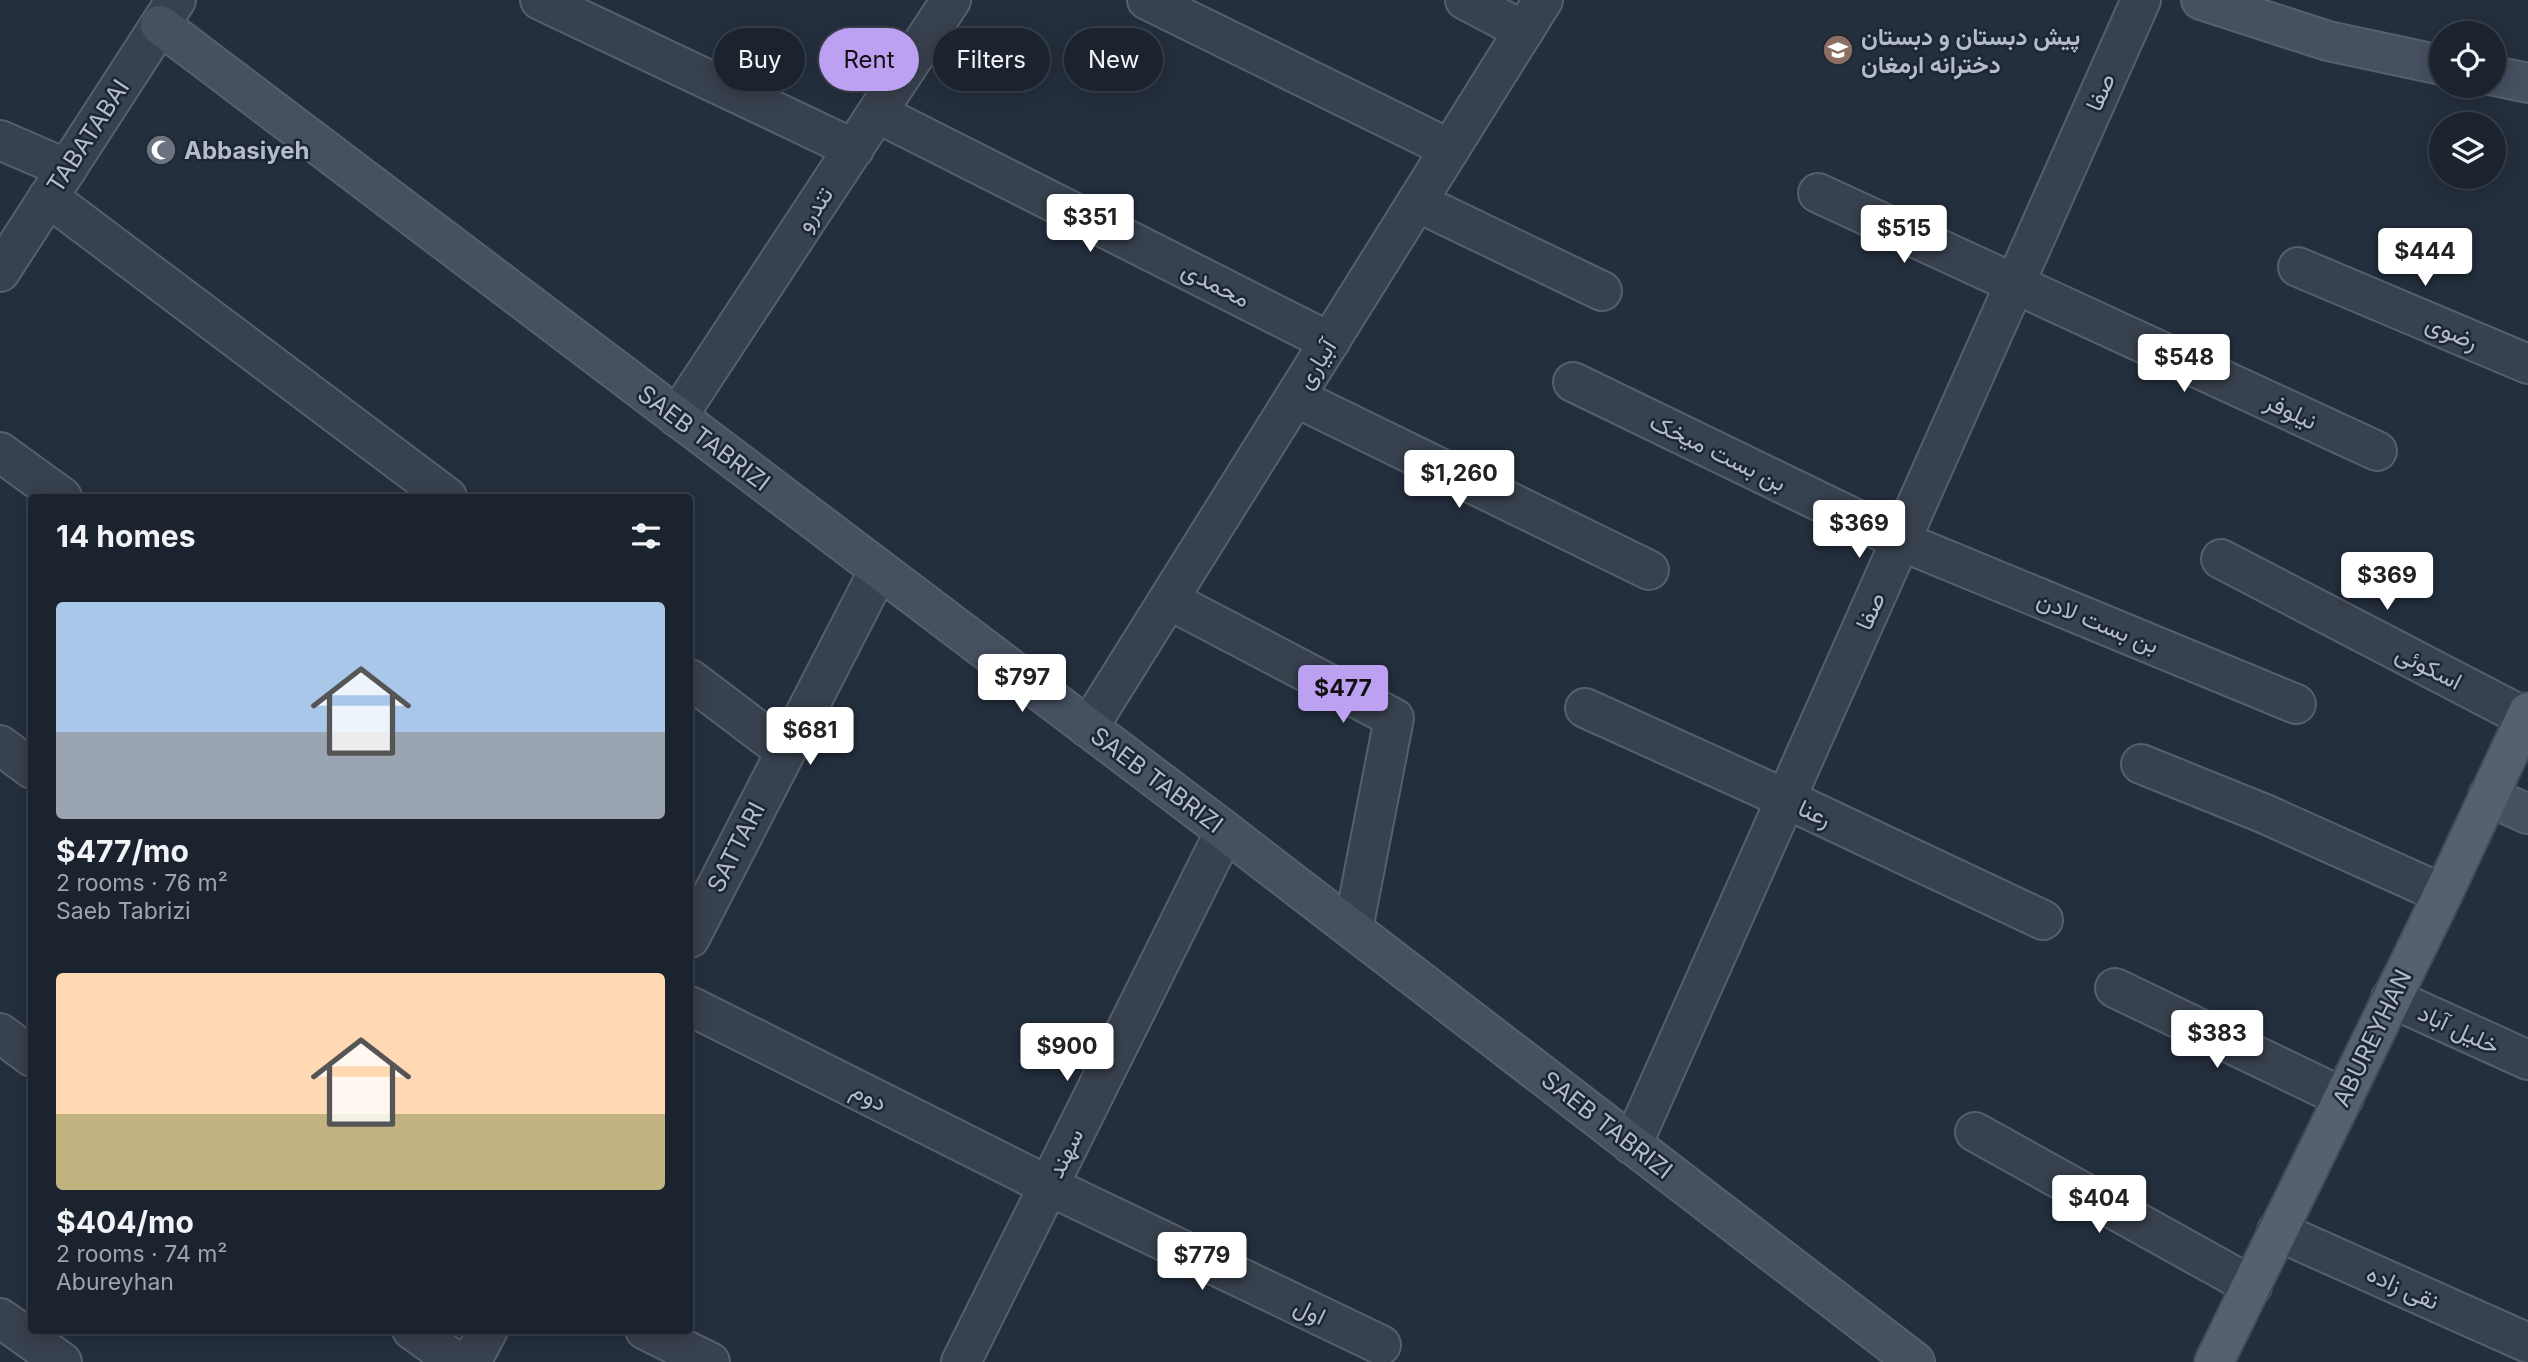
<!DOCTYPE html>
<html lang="en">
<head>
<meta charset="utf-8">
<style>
	:root { --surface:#1b232e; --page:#242b36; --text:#f1f3f6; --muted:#a0a4aa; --line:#39404a; --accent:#bca0f2 }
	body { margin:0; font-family:Inter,Vazirmatn,sans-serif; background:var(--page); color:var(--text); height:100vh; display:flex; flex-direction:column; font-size:26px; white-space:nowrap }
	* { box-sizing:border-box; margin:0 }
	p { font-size:23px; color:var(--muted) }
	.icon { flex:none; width:38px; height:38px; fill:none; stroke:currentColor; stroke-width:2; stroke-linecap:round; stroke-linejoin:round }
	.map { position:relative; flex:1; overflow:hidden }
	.details { position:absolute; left:28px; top:494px; width:665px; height:840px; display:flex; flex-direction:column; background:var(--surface); border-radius:7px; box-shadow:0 4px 18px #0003,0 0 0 2px var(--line) }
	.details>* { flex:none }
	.top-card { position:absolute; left:714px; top:28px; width:665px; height:63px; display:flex; gap:14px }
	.buttons { position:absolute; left:2429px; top:21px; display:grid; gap:14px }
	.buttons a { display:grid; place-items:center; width:77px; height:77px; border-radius:50%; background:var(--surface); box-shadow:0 4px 18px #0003,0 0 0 2px var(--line); font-size:35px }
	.price { position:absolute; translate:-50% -60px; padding:0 16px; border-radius:7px; background:#fff; color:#222; font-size:23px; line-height:46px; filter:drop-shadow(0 2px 4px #0008) }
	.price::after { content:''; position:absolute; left:50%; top:42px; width:21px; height:16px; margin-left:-10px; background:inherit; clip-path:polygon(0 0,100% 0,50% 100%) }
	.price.on { background:var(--accent); color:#111 }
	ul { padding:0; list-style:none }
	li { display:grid; align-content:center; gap:14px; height:371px; padding:0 28px }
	li span { display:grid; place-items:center; height:217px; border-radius:7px; color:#555 }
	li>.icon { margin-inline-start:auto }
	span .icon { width:126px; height:126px; fill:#fffc; stroke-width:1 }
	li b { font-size:30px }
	h2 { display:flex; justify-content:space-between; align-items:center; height:84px; padding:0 28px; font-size:30px }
	.tag { padding:0 24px; border-radius:32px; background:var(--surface); box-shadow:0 4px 18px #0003,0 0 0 2px var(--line); font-size:24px; line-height:63px }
	.tag.on { background:var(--accent); color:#111 }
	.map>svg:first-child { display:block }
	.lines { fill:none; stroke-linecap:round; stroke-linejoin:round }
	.minor-casing { stroke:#565f6c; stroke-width:42 }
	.tertiary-casing { stroke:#565f6c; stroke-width:42 }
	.secondary-casing { stroke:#565f6c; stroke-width:42 }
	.primary-casing { stroke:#414a57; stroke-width:42 }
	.minor { stroke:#38414e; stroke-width:38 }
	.tertiary { stroke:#38414e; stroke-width:38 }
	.secondary { stroke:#465061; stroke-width:38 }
	.primary { stroke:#56606e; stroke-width:38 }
	.labels { text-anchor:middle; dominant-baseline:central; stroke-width:5; stroke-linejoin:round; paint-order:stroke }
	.poi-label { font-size:24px; font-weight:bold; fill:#b4bcc9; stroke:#1d2633; text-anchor:start }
	.street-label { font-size:24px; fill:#b4bcc9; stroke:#1d2633 }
</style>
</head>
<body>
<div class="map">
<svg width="2528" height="1362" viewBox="0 0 2528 1362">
	<rect width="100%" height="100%" fill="#242f3e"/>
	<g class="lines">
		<g class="minor-casing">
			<g id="minor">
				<path d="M540 0 854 149"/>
				<path d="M1147 0 1450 149"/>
				<path d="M1465 0 1524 31"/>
				<path d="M877 113 1330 342"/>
				<path d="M0 140 67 169"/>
				<path d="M1818 193 2377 451"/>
				<path d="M48 197 447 497"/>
				<path d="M1417 202 1602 291"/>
				<path d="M2298 267 2528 364"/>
				<path d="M1573 382 1901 541 2296 704"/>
				<path d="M1295 397 1649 570"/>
				<path d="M677 417 951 0"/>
				<path d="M0 452 62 497"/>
				<path d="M2221 559 2526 718"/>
				<path d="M1169 600 1394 718 1353 929"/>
				<path d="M690 679 785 751"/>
				<path d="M1585 708 1786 799 2043 920"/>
				<path d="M1088 728 1543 0"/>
				<path d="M0 745 32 769"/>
				<path d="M2141 764 2265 814 2443 894"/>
				<path d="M2115 988 2344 1098"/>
				<path d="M2391 998 2528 1060"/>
				<path d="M690 1006 1049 1186 1381 1345"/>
				<path d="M0 1033 32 1057"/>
				<path d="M1975 1132 2252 1286"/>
				<path d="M2277 1231 2528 1343"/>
				<path d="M0 1318 62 1362"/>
				<path d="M412 1330 457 1362"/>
				<path d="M645 1330 710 1362"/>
			</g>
		</g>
		<g class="tertiary-casing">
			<g id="tertiary">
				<path d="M0 272 176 0"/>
				<path d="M690 938 879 570"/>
				<path d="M1632 1145 2141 0"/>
				<path d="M471 1362 488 1330"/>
				<path d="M961 1362 1225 831"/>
			</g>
		</g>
		<g class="secondary-casing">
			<g id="secondary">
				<path d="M2201 0 2328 41 2441 65"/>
				<path d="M160 25 1225 831 1915 1362"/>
				<path d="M2494 76 2528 83"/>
				<path d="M2488 796 2528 814"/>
			</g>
		</g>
		<g class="primary-casing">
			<path id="primary" d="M2214 1362 2443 894 2528 712"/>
		</g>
		<use href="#minor" class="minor"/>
		<use href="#tertiary" class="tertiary"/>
		<use href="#secondary" class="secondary"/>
		<use href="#primary" class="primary"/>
	</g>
	<defs>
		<g id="school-disc" transform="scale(1.575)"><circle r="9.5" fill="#8d6e63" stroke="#1d2633"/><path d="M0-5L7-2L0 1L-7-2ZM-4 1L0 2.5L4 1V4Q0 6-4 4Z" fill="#fff"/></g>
		<g id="mosque-disc" transform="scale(1.575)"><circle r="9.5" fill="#6b7280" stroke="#1d2633"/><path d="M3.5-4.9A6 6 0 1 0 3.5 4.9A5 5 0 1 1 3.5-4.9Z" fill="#fff"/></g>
	</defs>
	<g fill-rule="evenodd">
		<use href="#school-disc" x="1838" y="50"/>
		<use href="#mosque-disc" x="161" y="150"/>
	</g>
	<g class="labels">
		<g class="poi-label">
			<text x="1861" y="36">پیش دبستان و دبستان<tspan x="1861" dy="28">دخترانه ارمغان</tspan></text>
			<text x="184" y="150">Abbasiyeh</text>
		</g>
		<g class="street-label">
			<text transform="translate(2100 92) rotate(-66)">صفا</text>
			<text transform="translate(88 136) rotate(-57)">TABATABAI</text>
			<text transform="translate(814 209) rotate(-57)">تندرو</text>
			<text transform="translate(1216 284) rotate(27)">محمدی</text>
			<text transform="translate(2452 332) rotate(23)">رضوی</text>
			<text transform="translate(1316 364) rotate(-58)">آبیاری</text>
			<text transform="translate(2291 411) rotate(25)">نیلوفر</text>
			<text transform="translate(704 438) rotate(37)">SAEB TABRIZI</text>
			<text transform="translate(1718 452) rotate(26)">بن بست میخک</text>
			<text transform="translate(1870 611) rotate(-66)">صفا</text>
			<text transform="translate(2098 622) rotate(22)">بن بست لادن</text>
			<text transform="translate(2429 667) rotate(27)">اسکوئی</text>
			<text transform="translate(1157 780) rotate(37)">SAEB TABRIZI</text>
			<text transform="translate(1815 813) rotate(25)">رعنا</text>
			<text transform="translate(736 847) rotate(-63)">SATTARI</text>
			<text transform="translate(2459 1029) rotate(25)">خلیل آباد</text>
			<text transform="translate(2372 1038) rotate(-64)">ABUREYHAN</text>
			<text transform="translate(869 1096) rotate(27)">دوم</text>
			<text transform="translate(1607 1125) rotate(38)">SAEB TABRIZI</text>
			<text transform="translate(1065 1153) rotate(-64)">سهند</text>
			<text transform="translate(2403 1287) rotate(24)">نقی زاده</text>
			<text transform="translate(1310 1311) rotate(26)">اول</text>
		</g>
	</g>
</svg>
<div class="buttons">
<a><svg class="icon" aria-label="locate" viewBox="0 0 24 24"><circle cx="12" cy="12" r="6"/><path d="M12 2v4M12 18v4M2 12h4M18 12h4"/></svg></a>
<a><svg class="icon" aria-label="layers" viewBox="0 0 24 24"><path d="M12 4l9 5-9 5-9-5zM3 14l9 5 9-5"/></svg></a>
</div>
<b class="price" style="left:1090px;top:254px">$351</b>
<b class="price" style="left:1904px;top:265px">$515</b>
<b class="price" style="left:2425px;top:288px">$444</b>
<b class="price" style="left:2184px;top:394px">$548</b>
<b class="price" style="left:1459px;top:510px">$1,260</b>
<b class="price" style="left:1859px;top:560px">$369</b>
<b class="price" style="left:2387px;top:612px">$369</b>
<b class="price" style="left:1022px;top:714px">$797</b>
<b class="price on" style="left:1343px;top:725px">$477</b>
<b class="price" style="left:810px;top:767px">$681</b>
<b class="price" style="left:2217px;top:1070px">$383</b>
<b class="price" style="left:1067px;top:1083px">$900</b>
<b class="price" style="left:2099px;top:1235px">$404</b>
<b class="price" style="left:1202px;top:1292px">$779</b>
<div class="top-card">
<a class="tag">Buy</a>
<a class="tag on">Rent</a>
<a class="tag">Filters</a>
<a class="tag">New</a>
</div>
<section class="details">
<h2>14 homes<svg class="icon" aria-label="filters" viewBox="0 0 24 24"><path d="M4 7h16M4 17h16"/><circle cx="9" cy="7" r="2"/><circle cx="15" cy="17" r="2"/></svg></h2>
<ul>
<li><span style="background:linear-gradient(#a9c7e8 60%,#9aa5b1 0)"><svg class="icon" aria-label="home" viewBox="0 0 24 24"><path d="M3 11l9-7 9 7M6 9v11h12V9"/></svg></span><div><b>$477/mo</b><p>2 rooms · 76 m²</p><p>Saeb Tabrizi</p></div></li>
<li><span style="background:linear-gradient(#ffd9b3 65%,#c2b280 0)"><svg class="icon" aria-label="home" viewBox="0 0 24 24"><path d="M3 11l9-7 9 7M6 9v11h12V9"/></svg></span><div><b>$404/mo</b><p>2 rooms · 74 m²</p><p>Abureyhan</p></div></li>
</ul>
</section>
</div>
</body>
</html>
